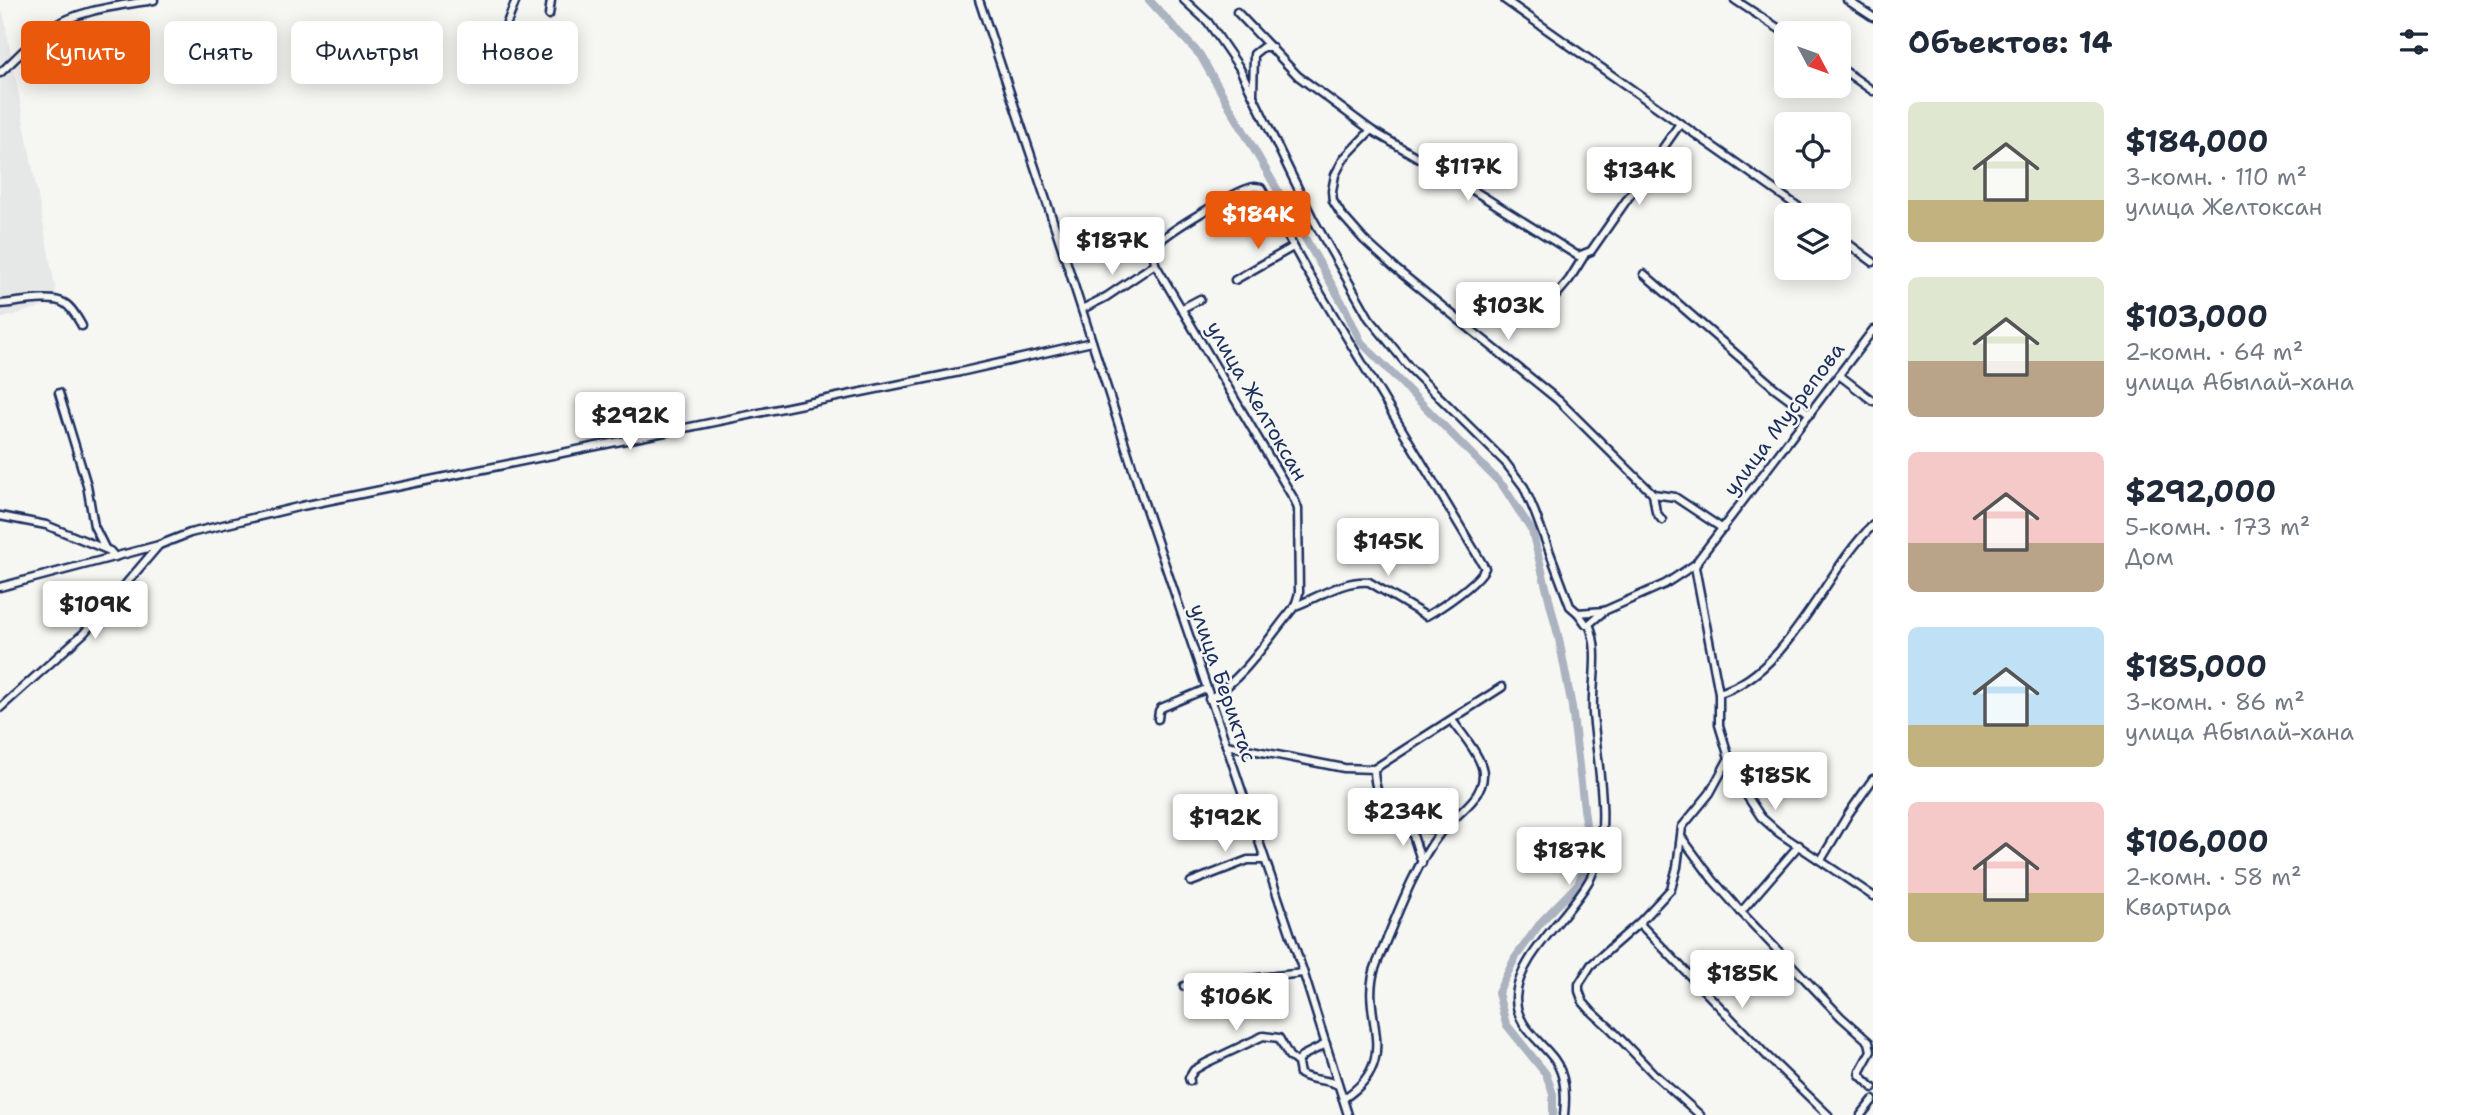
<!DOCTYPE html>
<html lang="ru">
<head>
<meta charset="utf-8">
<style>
	:root { --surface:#fff; --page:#f2f2f3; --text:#1f2937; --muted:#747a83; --accent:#ea580c }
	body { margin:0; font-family:"Shantell Sans",sans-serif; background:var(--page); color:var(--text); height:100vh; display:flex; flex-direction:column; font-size:26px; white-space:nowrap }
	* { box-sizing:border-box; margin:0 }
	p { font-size:23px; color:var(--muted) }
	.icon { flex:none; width:38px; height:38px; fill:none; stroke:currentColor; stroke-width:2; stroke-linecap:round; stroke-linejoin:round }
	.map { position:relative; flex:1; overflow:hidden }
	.panel { display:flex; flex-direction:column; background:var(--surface); width:595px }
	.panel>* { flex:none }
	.guide { position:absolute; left:21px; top:21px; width:665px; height:63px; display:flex; gap:14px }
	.needle { width:46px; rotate:131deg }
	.controls { position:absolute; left:1774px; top:21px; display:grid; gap:14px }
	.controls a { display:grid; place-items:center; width:77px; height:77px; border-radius:10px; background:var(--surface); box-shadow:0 4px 18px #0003; font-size:35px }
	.price { position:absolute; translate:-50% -60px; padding:0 16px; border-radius:7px; background:#fff; color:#222; font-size:23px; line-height:46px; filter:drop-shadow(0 2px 4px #0008) }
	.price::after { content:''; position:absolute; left:50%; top:42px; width:21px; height:16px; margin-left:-10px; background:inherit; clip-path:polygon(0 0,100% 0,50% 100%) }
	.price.on { background:var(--accent); color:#fff }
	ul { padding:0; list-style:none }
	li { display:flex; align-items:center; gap:21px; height:175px; padding:0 35px }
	li span { display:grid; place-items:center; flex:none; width:196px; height:140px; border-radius:10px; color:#555 }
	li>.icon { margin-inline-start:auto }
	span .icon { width:84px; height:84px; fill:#fffc; stroke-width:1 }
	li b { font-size:30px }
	h2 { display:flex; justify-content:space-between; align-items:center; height:84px; padding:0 35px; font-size:30px }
	.pill { padding:0 24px; border-radius:10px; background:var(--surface); box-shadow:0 4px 18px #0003; font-size:24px; line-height:63px }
	.pill.on { background:var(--accent); color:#fff }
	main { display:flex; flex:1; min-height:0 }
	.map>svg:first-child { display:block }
	.built { fill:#e6e7e7 }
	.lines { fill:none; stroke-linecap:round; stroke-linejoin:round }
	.canal { stroke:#abb2c0; stroke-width:8 }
	.street-casing { stroke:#1b2f5e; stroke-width:11 }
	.street { stroke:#f6f6f2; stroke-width:6 }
	.labels { text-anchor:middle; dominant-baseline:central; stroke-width:5; stroke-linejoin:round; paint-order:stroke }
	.street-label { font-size:21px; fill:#1b2f5e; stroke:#f6f6f2 }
</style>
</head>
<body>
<main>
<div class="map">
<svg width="1873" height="1115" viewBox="0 0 1873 1115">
	<rect width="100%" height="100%" fill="#f6f6f2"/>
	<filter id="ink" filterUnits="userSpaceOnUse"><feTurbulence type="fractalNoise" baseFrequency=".0143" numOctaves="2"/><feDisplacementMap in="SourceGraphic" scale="14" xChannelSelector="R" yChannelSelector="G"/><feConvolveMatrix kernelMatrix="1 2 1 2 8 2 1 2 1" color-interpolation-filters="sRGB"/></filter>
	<g filter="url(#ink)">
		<path class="built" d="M3 12 58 302 0 319V13Z"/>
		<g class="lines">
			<path class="canal" d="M1149 0 1200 55 1344 306 1361 342 1503 486 1532 531 1559 639 1572 707 1589 851 1579 883 1542 921 1515 958 1498 993 1506 1024 1546 1074 1553 1094V1115"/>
			<g class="street-casing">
				<g id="street">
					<path d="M979 0 1062 248 1142 497 1302 968 1348 1115"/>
					<path d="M1184 0 1208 22 1239 67 1313 219 1369 318 1409 367 1505 462 1524 487 1535 513 1570 606 1578 613 1604 611"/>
					<path d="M1505 0 1810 215"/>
					<path d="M1735 0 1787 34"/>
					<path d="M1847 0 1873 17"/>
					<path d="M1237 12 1298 76 1371 130 1468 187 1578 256 1591 251 1679 125"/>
					<path d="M549 15 551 0"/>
					<path d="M507 23 516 0"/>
					<path d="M1839 67 1873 91"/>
					<path d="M0 73C16 59 31 41 49 29 80 9 118 6 154 0"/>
					<path d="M1253 94 1254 54 1263 47H1272"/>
					<path d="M1371 130 1344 158 1335 175 1332 191 1333 201 1341 214 1364 240 1396 269 1558 400 1653 494 1675 497 1723 529"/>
					<path d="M1839 237 1873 262"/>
					<path d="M1155 264C1154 256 1152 249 1158 243 1170 230 1233 193 1250 188 1254 186 1256 187 1261 188L1307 271 1485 568C1478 583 1441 608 1426 616L1369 582C1343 580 1319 597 1295 606"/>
					<path d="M1155 264 1295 501 1298 509 1299 593 1295 606C1269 637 1245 678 1209 699"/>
					<path d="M1644 274 1775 388 1810 414"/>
					<path d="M1235 280 1293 247"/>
					<path d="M1553 299 1569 280 1584 256"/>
					<path d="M0 304C16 303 51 295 64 303 72 307 78 319 82 326"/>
					<path d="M1183 308 1200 299"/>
					<path d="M1082 309 1106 297 1155 264"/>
					<path d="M1873 330 1698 560 1695 567 1719 693V725L1729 758 1747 796 1761 817 1779 833 1873 896"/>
					<path d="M1839 375 1873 401"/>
					<path d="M59 393 87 485 94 526 105 548"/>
					<path d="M1653 494 1656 512 1662 520"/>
					<path d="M0 516 46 525 110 551 115 557"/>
					<path d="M0 587 159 545 190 533 302 506 960 372 1092 342"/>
					<path d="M1589 624 1604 611 1665 584 1697 563"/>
					<path d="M1719 693C1790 672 1823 573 1873 525"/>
					<path d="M0 708 84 633 159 545"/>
					<path d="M1158 719 1159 711 1161 708 1206 689"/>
					<path d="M1226 745 1344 768 1374 769 1502 687"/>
					<path d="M1374 769C1374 808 1406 834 1444 828"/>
					<path d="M1410 826 1422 863"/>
					<path d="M1682 838 1713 880 1741 912 1841 1017 1869 1042 1871 1051 1860 1071V1075L1873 1088"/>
					<path d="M1821 860 1849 813 1873 779"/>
					<path d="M1191 882 1248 860H1265"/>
					<path d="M1741 912 1799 845"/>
					<path d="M1639 923 1768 1057 1828 1115"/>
					<path d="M1184 986 1303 973"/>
					<path d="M1326 1044 1302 1056 1298 1063 1300 1074C1313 1082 1325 1078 1338 1085"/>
					<path d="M1190 1081 1189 1078 1194 1070 1206 1063 1263 1036 1279 1038 1289 1056 1298 1063"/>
					<path d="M1343 1099C1407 1057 1355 1015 1377 963 1394 923 1414 866 1440 833 1454 815 1483 800 1483 775 1484 759 1461 733 1452 720"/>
					<path d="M1564 1115C1566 1096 1566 1075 1554 1059 1539 1039 1516 1026 1516 998 1517 956 1573 913 1591 877 1613 830 1597 763 1593 714 1591 684 1601 652 1589 624H1586L1578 613"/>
					<path d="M1700 1115 1654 1074 1611 1029 1591 1011 1583 1002 1579 991V984L1591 965 1639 923 1671 889 1677 867 1682 827 1710 793 1729 758"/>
					<path d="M1861 1115 1873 1100"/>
				</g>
			</g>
			<use href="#street" class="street"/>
		</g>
	</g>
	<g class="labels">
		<g class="street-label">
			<text transform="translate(1257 401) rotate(60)">улица Желтоксан</text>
			<text transform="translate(1784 419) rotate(-53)">улица Мусрепова</text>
			<text transform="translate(1223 683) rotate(71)">улица Бериктас</text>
		</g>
	</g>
</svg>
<div class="controls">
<a><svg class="needle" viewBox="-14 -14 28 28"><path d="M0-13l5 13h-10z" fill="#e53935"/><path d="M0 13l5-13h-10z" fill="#747a83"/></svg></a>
<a><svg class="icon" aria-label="locate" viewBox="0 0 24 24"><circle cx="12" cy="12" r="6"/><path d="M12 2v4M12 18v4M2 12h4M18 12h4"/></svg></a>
<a><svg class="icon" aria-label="layers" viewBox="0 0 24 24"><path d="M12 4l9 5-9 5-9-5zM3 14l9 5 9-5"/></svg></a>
</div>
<b class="price" style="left:1468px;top:203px">$117K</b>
<b class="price" style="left:1639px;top:207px">$134K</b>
<b class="price on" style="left:1258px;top:251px">$184K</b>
<b class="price" style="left:1112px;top:277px">$187K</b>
<b class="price" style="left:1508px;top:342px">$103K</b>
<b class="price" style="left:630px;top:452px">$292K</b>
<b class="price" style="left:1388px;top:578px">$145K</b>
<b class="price" style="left:95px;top:641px">$109K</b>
<b class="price" style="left:1775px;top:812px">$185K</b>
<b class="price" style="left:1403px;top:848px">$234K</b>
<b class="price" style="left:1225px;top:854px">$192K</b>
<b class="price" style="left:1569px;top:887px">$187K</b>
<b class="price" style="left:1742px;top:1010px">$185K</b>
<b class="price" style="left:1236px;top:1033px">$106K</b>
<div class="guide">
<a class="pill on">Купить</a>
<a class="pill">Снять</a>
<a class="pill">Фильтры</a>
<a class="pill">Новое</a>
</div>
</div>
<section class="panel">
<h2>Объектов: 14<svg class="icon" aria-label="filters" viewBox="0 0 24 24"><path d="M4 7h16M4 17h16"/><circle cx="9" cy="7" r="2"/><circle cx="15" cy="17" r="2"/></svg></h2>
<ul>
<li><span style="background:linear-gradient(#dfe7d0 70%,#c2b280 0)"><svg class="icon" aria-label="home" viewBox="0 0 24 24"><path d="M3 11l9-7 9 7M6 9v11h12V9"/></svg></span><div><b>$184,000</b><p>3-комн. · 110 m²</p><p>улица Желтоксан</p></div></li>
<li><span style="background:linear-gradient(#dfe7d0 60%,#b9a48a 0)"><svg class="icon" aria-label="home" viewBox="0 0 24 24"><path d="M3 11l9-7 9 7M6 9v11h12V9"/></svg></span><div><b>$103,000</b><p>2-комн. · 64 m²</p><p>улица Абылай-хана</p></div></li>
<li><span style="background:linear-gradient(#f6c9c9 65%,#b9a48a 0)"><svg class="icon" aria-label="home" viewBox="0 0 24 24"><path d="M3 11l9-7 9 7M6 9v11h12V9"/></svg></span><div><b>$292,000</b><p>5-комн. · 173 m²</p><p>Дом</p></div></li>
<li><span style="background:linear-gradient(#bfe0f5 70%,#c2b280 0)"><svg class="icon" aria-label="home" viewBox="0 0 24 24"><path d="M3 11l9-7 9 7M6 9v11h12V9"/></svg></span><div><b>$185,000</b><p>3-комн. · 86 m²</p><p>улица Абылай-хана</p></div></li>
<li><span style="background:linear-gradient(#f6c9c9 65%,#c2b280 0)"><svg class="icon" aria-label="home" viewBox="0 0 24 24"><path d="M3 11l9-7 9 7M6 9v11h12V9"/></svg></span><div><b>$106,000</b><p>2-комн. · 58 m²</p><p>Квартира</p></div></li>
</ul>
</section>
</main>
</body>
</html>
